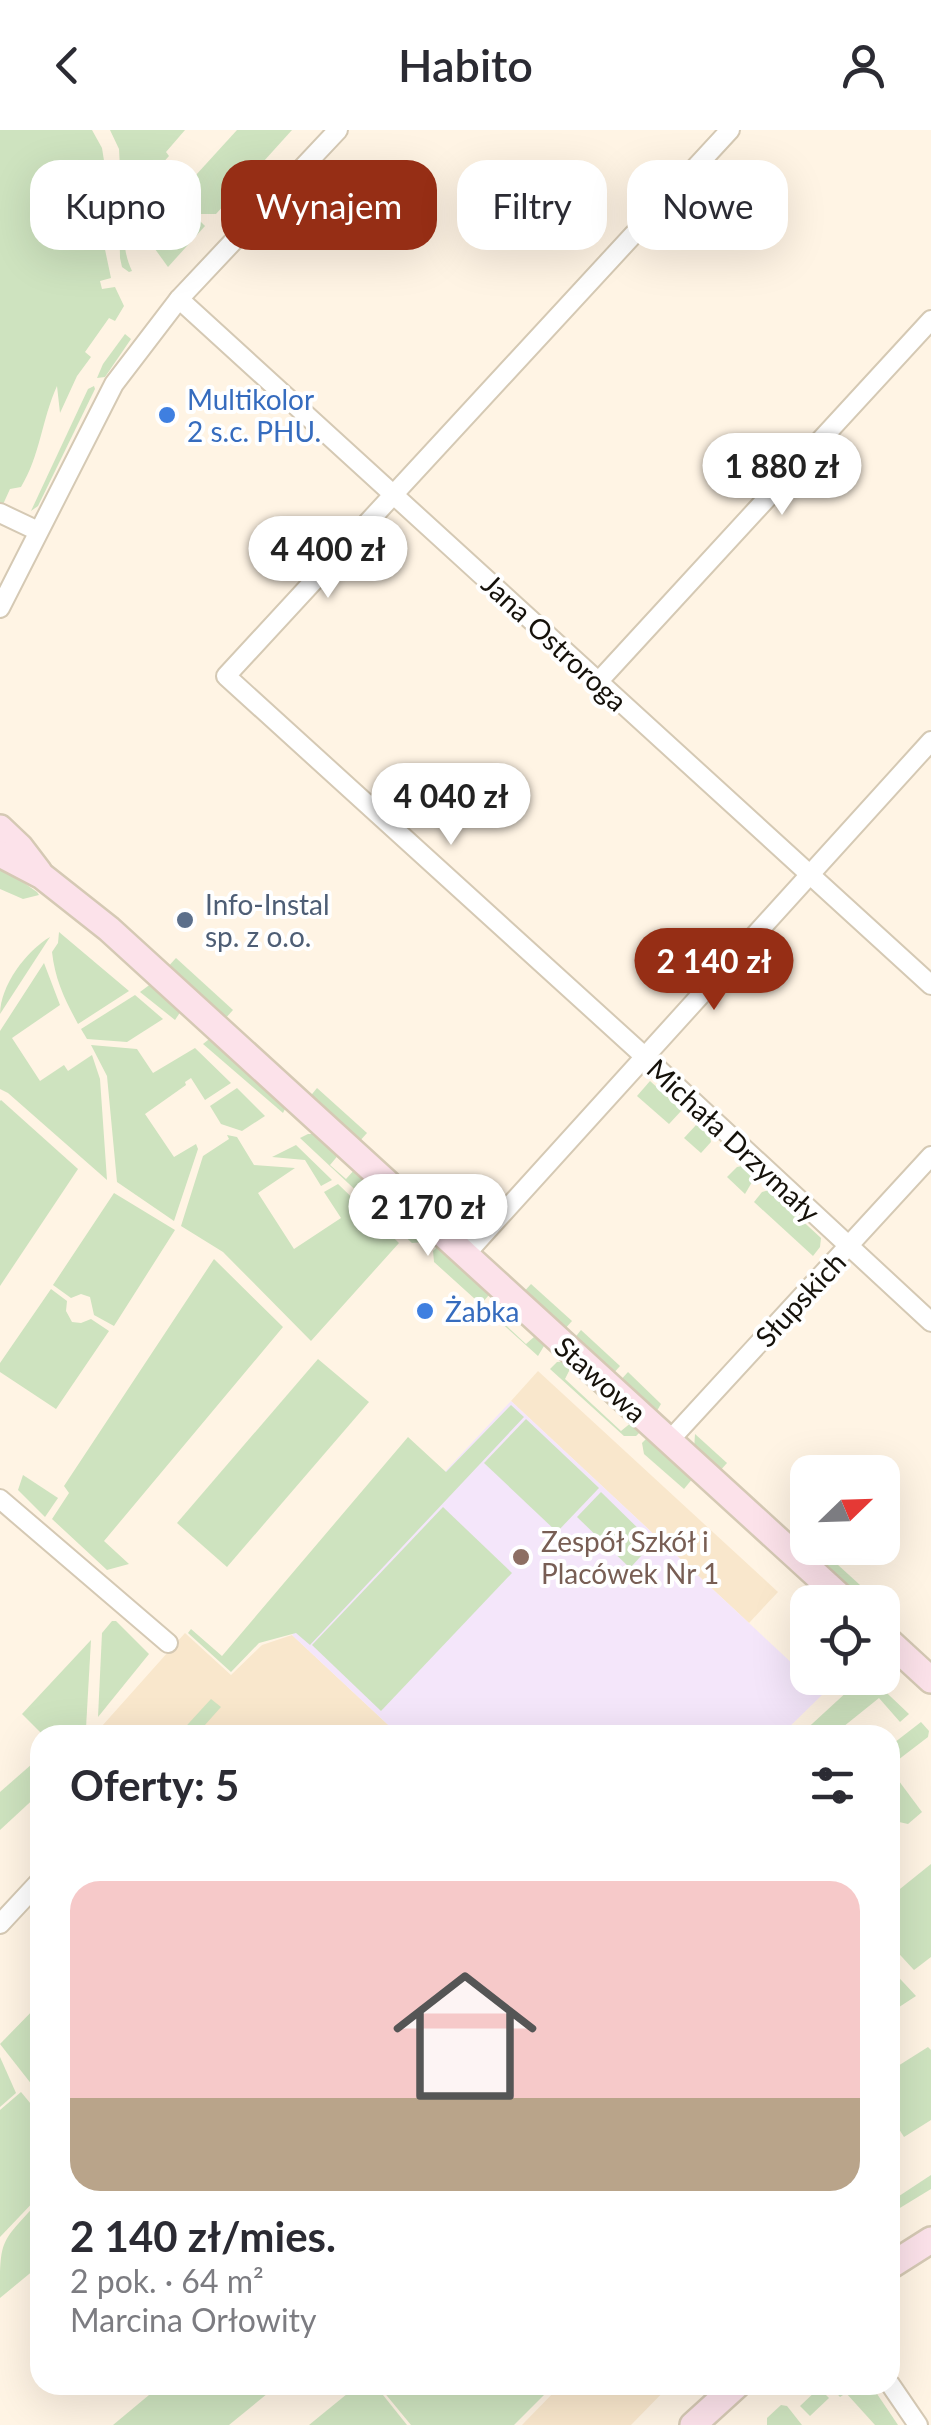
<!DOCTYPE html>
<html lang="pl">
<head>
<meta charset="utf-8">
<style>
	:root { --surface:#fff; --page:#f7f7f7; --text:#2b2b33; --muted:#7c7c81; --accent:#962e15 }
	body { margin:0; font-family:Lato,sans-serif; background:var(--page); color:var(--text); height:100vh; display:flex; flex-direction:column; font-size:38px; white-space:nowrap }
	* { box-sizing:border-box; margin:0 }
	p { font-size:32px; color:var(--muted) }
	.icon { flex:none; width:55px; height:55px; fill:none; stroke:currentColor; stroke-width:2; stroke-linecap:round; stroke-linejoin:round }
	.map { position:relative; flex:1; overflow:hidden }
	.panel { position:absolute; left:30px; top:1595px; width:870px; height:670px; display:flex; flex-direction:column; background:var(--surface); border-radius:30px; box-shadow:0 10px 40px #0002 }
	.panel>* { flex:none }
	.guide { position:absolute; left:30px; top:30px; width:872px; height:90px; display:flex; gap:20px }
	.needle { width:65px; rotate:67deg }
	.tools { position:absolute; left:790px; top:1325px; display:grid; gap:20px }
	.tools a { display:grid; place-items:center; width:110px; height:110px; border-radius:20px; background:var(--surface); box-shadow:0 10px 40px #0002; font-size:50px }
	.price { position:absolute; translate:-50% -85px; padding:0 22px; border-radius:35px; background:#fff; color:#222; font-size:32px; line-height:65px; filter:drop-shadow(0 2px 5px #0008) }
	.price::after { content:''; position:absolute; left:50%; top:60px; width:30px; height:22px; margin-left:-15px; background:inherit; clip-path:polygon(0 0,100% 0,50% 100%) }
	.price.on { background:var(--accent); color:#fff }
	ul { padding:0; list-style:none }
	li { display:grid; align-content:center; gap:20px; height:530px; padding:0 40px }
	li span { display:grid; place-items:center; height:310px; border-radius:30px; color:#555 }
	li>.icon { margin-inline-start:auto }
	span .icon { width:180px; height:180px; fill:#fffc; stroke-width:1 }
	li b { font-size:42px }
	h2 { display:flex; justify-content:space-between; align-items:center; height:120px; padding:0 40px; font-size:42px }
	.chip { padding:0 35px; border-radius:30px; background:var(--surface); box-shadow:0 10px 40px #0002; font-size:35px; line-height:90px }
	.chip.on { background:var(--accent); color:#fff }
	header { display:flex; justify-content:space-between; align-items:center; height:130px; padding:0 40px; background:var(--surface); font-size:45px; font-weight:600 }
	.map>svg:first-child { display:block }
	.built { fill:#f9e7cc }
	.education { fill:#f4e6fa }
	.green { fill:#cee3bf }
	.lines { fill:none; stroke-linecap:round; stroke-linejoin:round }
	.street-casing { stroke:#d5c9b4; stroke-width:22 }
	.secondary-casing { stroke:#d5c9b4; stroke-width:30 }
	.street { stroke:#fff; stroke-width:18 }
	.secondary { stroke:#fce2ea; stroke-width:25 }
	.shop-dot { fill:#3f7fe0; stroke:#fff; stroke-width:4 }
	.service-dot { fill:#5c6f8a; stroke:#fff; stroke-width:4 }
	.education-dot { fill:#8d6e63; stroke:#fff; stroke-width:4 }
	.labels { text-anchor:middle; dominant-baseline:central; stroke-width:8; stroke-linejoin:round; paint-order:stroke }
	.shop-label { font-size:28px; fill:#366cbe; stroke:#fff; text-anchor:start }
	.street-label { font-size:28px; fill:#15110a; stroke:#fff }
	.service-label { font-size:28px; fill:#4e5e75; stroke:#fff; text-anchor:start }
	.education-label { font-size:28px; fill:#785e54; stroke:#fff; text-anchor:start }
</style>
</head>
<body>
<header><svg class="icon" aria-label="back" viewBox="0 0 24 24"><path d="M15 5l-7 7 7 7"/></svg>Habito<svg class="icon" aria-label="person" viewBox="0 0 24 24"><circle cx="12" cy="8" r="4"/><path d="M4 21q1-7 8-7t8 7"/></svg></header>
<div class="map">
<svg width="931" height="2295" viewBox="0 0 931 2295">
	<rect width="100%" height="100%" fill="#fff4e4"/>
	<g class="built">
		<path d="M538 1241 778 1462 749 1493 511 1271Z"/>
		<path d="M185 1503 231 1545 262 1515 292 1505 399 1605H94Z"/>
		<path d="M561 2255H670L631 2295H522Z"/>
	</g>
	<path class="education" d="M511 1271 824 1563 781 1605H399L292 1505Z"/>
	<g class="green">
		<path d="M0 0H92L102 18 105 37 99 38V87H104L103 110 111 148 100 151 102 159 115 157 124 176 115 191 109 188 85 222 91 227 77 246 60 283 57 256C42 289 40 326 21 357L10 359 0 381Z"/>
		<path d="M110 0H185L166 22 169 26 139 59 121 57 119 19Z"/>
		<path d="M237 0H292L216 84H169L164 80Z"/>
		<path d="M119 69 133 70 138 74C122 95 121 117 132 141L129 142 122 137 120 128Z"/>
		<path d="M164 90H199L205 96 168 137 155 119 156 102Z"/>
		<path d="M125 204 131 209 105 247 97 248 103 234Z"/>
		<path d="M94 256 95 259 38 376 31 381 88 259Z"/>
		<path d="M0 736 37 762 39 765 23 769 0 759Z"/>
		<path d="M59 802 129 861 78 894C65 870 55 850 52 822L58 813Z"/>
		<path d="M50 807 0 884C0 856 26 821 50 807Z"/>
		<path d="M176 828 233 880 223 891 166 839Z"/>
		<path d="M44 833 60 875 12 908 40 951 64 935 68 941 92 925 100 949 107 1050 8 963 0 959V901Z"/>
		<path d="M152 853 181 881 175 890 140 862Z"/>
		<path d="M135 865 163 889 127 912 87 909 81 899Z"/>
		<path d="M208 910H214L286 977 283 983 203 914Z"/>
		<path d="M91 915 137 919 153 943 195 918 231 953 205 970 191 948 185 952 186 955 145 984 174 1027 196 1014 198 1019 174 1091 117 1052 107 946Z"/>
		<path d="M650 951 682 980 669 994 637 966Z"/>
		<path d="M237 958 265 986 242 1001 221 994 210 976Z"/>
		<path d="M317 958 367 1003 358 1013 308 969Z"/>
		<path d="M1 970 78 1039 0 1156V971Z"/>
		<path d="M697 994 710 1006 711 1012 701 1023 684 1008Z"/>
		<path d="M308 1004H321L340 1023 330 1035 346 1049 356 1038 366 1048 356 1059 373 1074 383 1063 430 1106 424 1112 412 1113 300 1008Z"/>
		<path d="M227 1005 237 1007 254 1035 295 1038 258 1063 294 1119 341 1088 324 1062 338 1054 399 1113 311 1211 223 1122 181 1096 203 1026 229 1009Z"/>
		<path d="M296 1015 332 1050 321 1056 305 1030 272 1027Z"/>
		<path d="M742 1036 755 1047 745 1064 727 1047 737 1037Z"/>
		<path d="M769 1060 821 1108 820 1117 813 1126 754 1072 762 1062Z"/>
		<path d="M114 1063 175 1100 114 1196 94 1185 90 1167 81 1164 71 1168 53 1155Z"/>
		<path d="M440 1114 488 1158 489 1165 482 1173 526 1214 534 1207 543 1209 544 1216 538 1226 434 1132 433 1121Z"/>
		<path d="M214 1129 283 1197 104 1411 129 1434 107 1440 52 1389 69 1363 64 1356Z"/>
		<path d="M531 1154 572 1191 563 1201 522 1164Z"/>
		<path d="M51 1159 67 1171 66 1181 72 1192 81 1193 91 1189 109 1201 56 1279 0 1242V1233Z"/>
		<path d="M581 1200 620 1236 612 1245 573 1210Z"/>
		<path d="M318 1229 369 1272 227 1437 177 1393Z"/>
		<path d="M567 1231 571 1237 565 1249 621 1301 632 1292 643 1299 636 1306H624L550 1239 557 1232Z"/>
		<path d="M628 1242 661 1274 655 1284 619 1252Z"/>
		<path d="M511 1275 524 1287 310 1515 296 1503 259 1513 231 1542 188 1503 191 1499 222 1526 408 1307 446 1342Z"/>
		<path d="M526 1289 599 1358 557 1402 484 1333Z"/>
		<path d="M695 1304 727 1333 718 1343 694 1320Z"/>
		<path d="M649 1306 693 1348 684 1359 644 1324 642 1313Z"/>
		<path d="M23 1345 58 1368 45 1387 18 1360Z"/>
		<path d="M601 1362 653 1413 630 1438 577 1387Z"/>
		<path d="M443 1377 512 1443 381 1581 312 1515Z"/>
		<path d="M826 1424 860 1455 851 1465 820 1431Z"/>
		<path d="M112 1491H116L149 1524 98 1587 102 1503Z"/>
		<path d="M91 1510 86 1598 79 1605H43L22 1584Z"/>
		<path d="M862 1548H871L909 1584 900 1592 879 1568 833 1605H800Z"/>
		<path d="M211 1569 221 1577 196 1605H178Z"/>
		<path d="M921 1592 929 1601 928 1607 894 1633 890 1627V1616Z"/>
		<path d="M40 1627V1663L0 1700V1662Z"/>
		<path d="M890 1639 922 1682 908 1694 890 1690Z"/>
		<path d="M931 1734V1827L914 1840 890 1814V1767Z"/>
		<path d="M890 1838 916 1866 890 1883Z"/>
		<path d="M40 1873V1965L0 1914Z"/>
		<path d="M928 1917 931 1920V1990L904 2007 890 1985V1941Z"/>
		<path d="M0 1927 16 1963 0 1977Z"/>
		<path d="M21 1962 40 1985V2065L0 2107V1980Z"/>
		<path d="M931 2045V2059L890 2084V2072Z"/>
		<path d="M40 2070V2135L0 2168C0 2107 0 2114 40 2070Z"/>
		<path d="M161 2255H278L229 2295H113Z"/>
		<path d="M358 2255H375L407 2295H309Z"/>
		<path d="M378 2255H554L514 2295H411Z"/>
		<path d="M829 2255H871L898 2295H875L846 2263 840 2267Z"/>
		<path d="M819 2258 829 2268 810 2286 800 2276Z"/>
		<path d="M781 2275 787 2276 802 2295H767V2288Z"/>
	</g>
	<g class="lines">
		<g class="street-casing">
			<g id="street">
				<path d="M730 0 226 546 643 925 931 1192"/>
				<path d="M179 169 931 855"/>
				<path d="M0 383 38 401"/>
				<path d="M0 478 114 254 179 169 338 0"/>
				<path d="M598 552 931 190"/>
				<path d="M465 1125 931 611"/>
				<path d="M669 1311 931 1026"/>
				<path d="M0 1369 168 1513"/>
				<path d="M0 1794 40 1751"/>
				<path d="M890 2254 918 2295"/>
			</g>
		</g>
		<g class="secondary-casing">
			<g id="secondary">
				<path d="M0 698 20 717 39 742"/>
				<path d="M0 724 42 746 109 799 846 1472"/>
				<path d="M882 1505 931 1550"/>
				<path d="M890 2136 931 2110"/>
				<path d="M693 2295 737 2255"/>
			</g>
		</g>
		<use href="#street" class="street"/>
		<use href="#secondary" class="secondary"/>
	</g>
	<g class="shop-dot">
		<circle cx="167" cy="285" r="10"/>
		<circle cx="425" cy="1181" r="10"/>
	</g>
	<circle class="service-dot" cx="185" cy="790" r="10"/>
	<circle class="education-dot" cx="521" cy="1427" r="10"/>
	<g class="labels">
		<g class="shop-label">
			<text x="187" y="269">Multikolor<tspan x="187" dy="32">2 s.c. PHU.</tspan></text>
			<text x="445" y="1181">Żabka</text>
		</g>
		<g class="street-label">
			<text transform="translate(555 512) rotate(43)">Jana Ostroroga</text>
			<text transform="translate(734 1010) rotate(43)">Michała Drzymały</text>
			<text transform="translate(800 1169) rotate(-47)">Słupskich</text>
			<text transform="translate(601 1249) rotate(42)">Stawowa</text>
		</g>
		<g class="service-label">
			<text x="205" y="774">Info-Instal<tspan x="205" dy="32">sp. z o.o.</tspan></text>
		</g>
		<g class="education-label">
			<text x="541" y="1411">Zespół Szkół i<tspan x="541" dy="32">Placówek Nr 1</tspan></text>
		</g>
	</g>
</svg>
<div class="tools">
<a><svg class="needle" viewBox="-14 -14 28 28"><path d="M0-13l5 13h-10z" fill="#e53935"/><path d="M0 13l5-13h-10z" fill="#7c7c81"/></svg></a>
<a><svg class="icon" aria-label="locate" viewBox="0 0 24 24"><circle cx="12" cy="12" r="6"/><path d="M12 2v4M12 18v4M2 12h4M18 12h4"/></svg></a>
</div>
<b class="price" style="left:782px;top:388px">1 880 zł</b>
<b class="price" style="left:328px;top:471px">4 400 zł</b>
<b class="price" style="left:451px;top:718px">4 040 zł</b>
<b class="price on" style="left:714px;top:883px">2 140 zł</b>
<b class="price" style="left:428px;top:1129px">2 170 zł</b>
<div class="guide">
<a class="chip">Kupno</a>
<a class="chip on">Wynajem</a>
<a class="chip">Filtry</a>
<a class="chip">Nowe</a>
</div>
<section class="panel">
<h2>Oferty: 5<svg class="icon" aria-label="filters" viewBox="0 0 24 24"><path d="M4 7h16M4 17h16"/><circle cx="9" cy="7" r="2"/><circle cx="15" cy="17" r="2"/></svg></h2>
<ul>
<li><span style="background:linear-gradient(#f6c9c9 70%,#b9a48a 0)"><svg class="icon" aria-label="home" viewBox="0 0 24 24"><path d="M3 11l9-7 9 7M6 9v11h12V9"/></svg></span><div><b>2 140 zł/mies.</b><p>2 pok. · 64 m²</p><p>Marcina Orłowity</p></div></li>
</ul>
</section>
</div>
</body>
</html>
